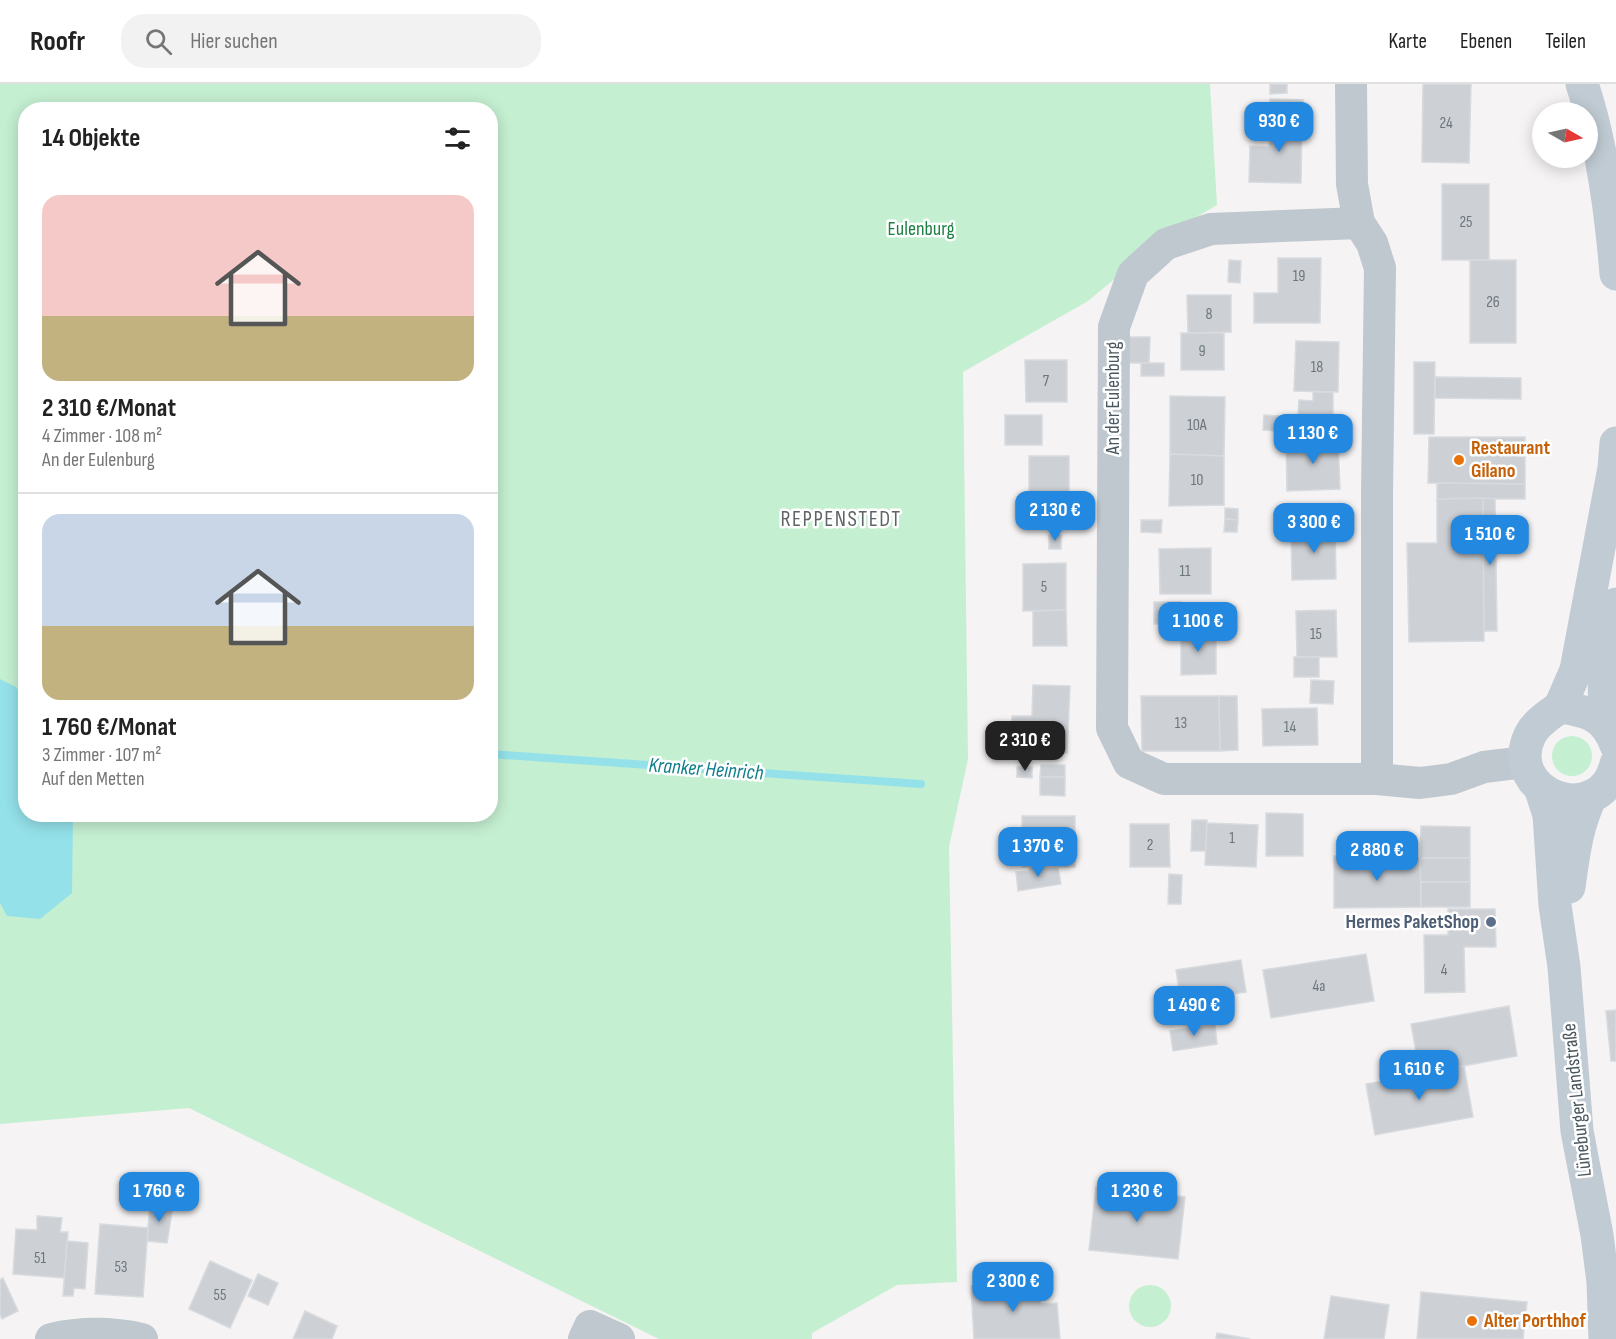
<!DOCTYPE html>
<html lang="de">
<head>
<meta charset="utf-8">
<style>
	:root { --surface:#fff; --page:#f2f2f2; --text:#222; --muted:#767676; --line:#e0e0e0; --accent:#2388df }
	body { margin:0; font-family:"Sofia Sans Condensed",sans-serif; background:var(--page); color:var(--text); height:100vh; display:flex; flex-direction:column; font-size:22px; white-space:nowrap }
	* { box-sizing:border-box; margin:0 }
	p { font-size:20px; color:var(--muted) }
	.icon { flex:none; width:33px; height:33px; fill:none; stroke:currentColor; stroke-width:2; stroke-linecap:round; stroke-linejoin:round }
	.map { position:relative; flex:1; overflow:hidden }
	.drawer { position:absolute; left:18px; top:18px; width:480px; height:720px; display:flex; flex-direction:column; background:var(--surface); border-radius:24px; box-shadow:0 3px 15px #0003 }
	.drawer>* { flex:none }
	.needle { width:39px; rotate:99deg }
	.fabs { position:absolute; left:1532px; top:18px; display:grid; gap:12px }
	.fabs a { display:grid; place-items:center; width:66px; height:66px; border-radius:50%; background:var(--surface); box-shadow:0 3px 15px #0003; font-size:30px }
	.price { position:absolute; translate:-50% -51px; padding:0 14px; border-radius:12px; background:var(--accent); color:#fff; font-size:20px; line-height:39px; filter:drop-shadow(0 2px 3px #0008) }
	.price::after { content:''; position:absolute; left:50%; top:36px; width:18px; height:14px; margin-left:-9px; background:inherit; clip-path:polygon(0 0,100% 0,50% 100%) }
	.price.on { background:#222; color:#fff }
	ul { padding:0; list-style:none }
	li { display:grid; align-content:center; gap:12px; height:318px; padding:0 24px }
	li+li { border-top:2px solid var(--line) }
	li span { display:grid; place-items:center; height:186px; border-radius:18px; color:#555 }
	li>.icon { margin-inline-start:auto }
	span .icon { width:108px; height:108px; fill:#fffc; stroke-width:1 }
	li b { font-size:26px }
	h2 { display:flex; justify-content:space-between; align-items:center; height:72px; padding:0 24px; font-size:26px }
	header { display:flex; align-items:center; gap:36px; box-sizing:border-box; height:84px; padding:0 30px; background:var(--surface); border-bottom:2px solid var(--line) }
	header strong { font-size:28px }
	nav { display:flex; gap:33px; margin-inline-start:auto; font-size:21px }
	.search { width:420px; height:54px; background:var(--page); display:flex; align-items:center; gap:15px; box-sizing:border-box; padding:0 21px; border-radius:24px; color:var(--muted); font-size:22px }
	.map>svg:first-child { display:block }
	.green { fill:#c5efd1; fill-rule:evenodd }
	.water { fill:#94e1ea }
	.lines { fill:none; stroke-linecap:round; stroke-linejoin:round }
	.stream { stroke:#94e1ea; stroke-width:8 }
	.building { fill:#cdd0d5; stroke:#d7dade; stroke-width:1.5 }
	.street { stroke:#bfc8ce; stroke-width:32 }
	.secondary { stroke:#c0cbd3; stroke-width:33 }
	.food-dot { fill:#e8710a; stroke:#fff; stroke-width:2 }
	.service-dot { fill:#5c6f8a; stroke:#fff; stroke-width:2 }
	.labels { text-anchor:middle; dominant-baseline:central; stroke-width:5; stroke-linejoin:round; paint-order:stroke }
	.number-label { font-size:16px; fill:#6c767d }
	.park-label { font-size:20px; fill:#1c8144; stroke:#fff }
	.street-label { font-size:20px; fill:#4b5860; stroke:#fff }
	.food-label { font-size:20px; font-weight:bold; fill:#c56008; stroke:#fff; text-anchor:start }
	.service-label { font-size:20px; font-weight:bold; fill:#4e5e75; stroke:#fff; text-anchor:end }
	.water-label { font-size:21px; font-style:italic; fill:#127f8c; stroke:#fff }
	.quarter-label { font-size:22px; letter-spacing:1.5px; fill:#5f6467; stroke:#fff }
</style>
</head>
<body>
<header>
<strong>Roofr</strong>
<div class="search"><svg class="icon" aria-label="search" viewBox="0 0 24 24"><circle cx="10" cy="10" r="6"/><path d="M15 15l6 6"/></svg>Hier suchen</div>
<nav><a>Karte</a><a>Ebenen</a><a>Teilen</a></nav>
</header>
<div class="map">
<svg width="1616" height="1255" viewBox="0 0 1616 1255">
	<rect width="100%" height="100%" fill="#f5f3f3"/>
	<g class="green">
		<path d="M0 0H1210L1217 121 1171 148 1088 217 963 288 968 675 949 763 957 1198 897 1201 812 1249V1255H659L189 1024 0 1040ZM26 26H490V730H26Z"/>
		<circle cx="1572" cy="672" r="20"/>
		<circle cx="1150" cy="1222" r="21"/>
	</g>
	<path class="water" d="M0 595 16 603 25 615 26 730 73 731 72 809 40 835 7 832 0 819Z"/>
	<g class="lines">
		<path class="stream" d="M490 670 921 700"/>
	</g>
	<g class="building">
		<path d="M1270 0H1287V9L1270 10Z"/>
		<path d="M1423 0H1471L1469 79 1422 78Z"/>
		<path d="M1270 15 1303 16 1302 32H1270Z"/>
		<path d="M1270 32H1302L1301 99 1249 98 1250 62 1269 63Z"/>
		<rect x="1442" y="100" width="47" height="76"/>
		<path d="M1278 174H1321L1320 239H1254V209H1278Z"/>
		<path d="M1229 176 1241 177 1240 199 1228 198Z"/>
		<rect x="1470" y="176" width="46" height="83"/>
		<path d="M1187 211H1231V248L1188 249Z"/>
		<rect x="1181" y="249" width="43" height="37"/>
		<path d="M1125 253H1150L1149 279H1125Z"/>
		<path d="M1296 257 1339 258 1338 308 1294 307Z"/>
		<path d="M1025 276H1067V318H1026Z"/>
		<path d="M1414 278H1435L1434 350H1414Z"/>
		<rect x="1141" y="279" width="23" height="13"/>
		<path d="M1435 293 1521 294V315L1435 314Z"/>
		<path d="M1313 308H1333V333L1298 332 1299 316 1313 317Z"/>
		<path d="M1170 312 1225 313 1224 372 1170 370Z"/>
		<rect x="1005" y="331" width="37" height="30"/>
		<path d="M1264 331 1278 332V347L1263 346Z"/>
		<path d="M1278 332 1308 333V347H1278Z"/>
		<path d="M1429 353H1525V400L1428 399Z"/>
		<path d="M1338 356 1340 405 1287 407 1286 357Z"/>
		<path d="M1170 370 1224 372V421L1169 422Z"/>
		<rect x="1029" y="372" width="40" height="51"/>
		<path d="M1437 399 1525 400V415H1437Z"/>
		<path d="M1483 414 1495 415 1497 547H1483Z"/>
		<path d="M1483 414 1484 557 1409 558 1407 459H1437V415Z"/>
		<path d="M1330 422 1331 443 1295 444V423Z"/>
		<path d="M1225 424 1238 425V436L1225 435Z"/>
		<path d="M1225 435 1238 436 1237 448H1224Z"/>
		<path d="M1141 436H1162L1161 449 1141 448Z"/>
		<path d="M1335 443 1336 495 1292 496 1291 444Z"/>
		<rect x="1049" y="451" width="12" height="14"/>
		<path d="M1211 464V510H1160L1159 465Z"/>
		<path d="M1066 479V526L1023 527V480Z"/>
		<path d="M1154 518H1181V539L1154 540Z"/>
		<path d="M1223 522H1236V532H1224Z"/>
		<path d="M1066 526 1067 562H1033V527Z"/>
		<path d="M1336 526 1337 573H1297L1296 527Z"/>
		<path d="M1181 547H1216V590L1181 591Z"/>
		<rect x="1294" y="573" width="25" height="20"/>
		<path d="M1311 596 1334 597 1333 620 1310 619Z"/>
		<path d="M1033 601 1070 602 1067 669 1011 667 1012 632H1032Z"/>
		<path d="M1141 612H1219L1220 667H1142Z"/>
		<path d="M1219 612H1237L1238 666 1220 667Z"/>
		<path d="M1317 624 1318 661 1263 662 1262 625Z"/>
		<path d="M1041 681H1065V693H1040Z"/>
		<path d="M1017 683H1032V694L1017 693Z"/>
		<path d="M1040 693H1065V712L1040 711Z"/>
		<path d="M1266 729 1303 730V772H1266Z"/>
		<rect x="1022" y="732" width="53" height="51"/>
		<path d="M1192 736H1207L1206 767H1191Z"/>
		<path d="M1207 739 1258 741 1256 783 1205 781Z"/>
		<path d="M1130 740H1169L1170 783H1130Z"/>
		<path d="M1421 742 1470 743V774H1420Z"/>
		<path d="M1334 772 1420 774 1421 823 1334 824Z"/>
		<path d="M1420 774H1470V798H1421Z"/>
		<path d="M1029 783H1058L1061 800 1018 807 1016 788 1029 787Z"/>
		<path d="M1169 790 1182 791 1181 820H1168Z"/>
		<rect x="1421" y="798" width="49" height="25"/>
		<path d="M1448 825H1495L1496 863H1464L1465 908 1425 909 1424 851H1448Z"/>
		<path d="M1366 870 1374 917 1271 934 1263 886Z"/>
		<path d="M1241 876 1246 908 1181 918 1176 886Z"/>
		<path d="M1509 922 1517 972 1420 990 1411 940Z"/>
		<path d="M1616 926V977H1611L1606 927Z"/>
		<path d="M1215 940 1217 960 1173 967 1170 947Z"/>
		<path d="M1464 982 1473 1033 1375 1051 1366 1000Z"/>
		<path d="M1096 1103 1185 1113 1178 1175 1089 1166Z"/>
		<path d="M154 1107 173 1109 172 1119 153 1117Z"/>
		<path d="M150 1119 173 1122 167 1159 147 1157Z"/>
		<path d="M37 1132 62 1134 60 1148H68L64 1194 13 1190 16 1145 37 1146Z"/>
		<path d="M100 1140 148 1144 143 1213 95 1210Z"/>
		<path d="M67 1157 88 1159 85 1205 74 1204 73 1212H63Z"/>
		<path d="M210 1177 252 1196 230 1244 189 1225Z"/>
		<path d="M258 1190 278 1199 268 1221 248 1212Z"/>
		<path d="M3 1194 18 1227 2 1235 0 1230V1196Z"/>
		<path d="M1039 1198 1041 1220 1057 1219 1060 1255H974L971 1202Z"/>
		<path d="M1421 1208 1527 1218 1523 1255H1417Z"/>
		<path d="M1331 1212 1389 1221 1384 1255H1324Z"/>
		<path d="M305 1227 337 1242 332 1255H293Z"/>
		<path d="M1217 1249 1250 1255H1216Z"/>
	</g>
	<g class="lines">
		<g class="street">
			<path d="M1351 0 1352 100 1359 139 1372 159 1380 184 1377 409V695L1420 699 1451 695 1484 683 1526 678"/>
			<path d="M1359 139 1211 145 1166 160 1133 190 1114 243 1112 644 1129 679 1164 695H1377"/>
			<path d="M51 1255C82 1248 111 1248 142 1255"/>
			<path d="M584 1255 590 1242 619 1255"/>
		</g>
		<g class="secondary">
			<path d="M1582 0C1602 59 1611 128 1616 190"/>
			<path d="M1560 623 1576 586 1614 384 1616 359"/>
			<path d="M1605 639 1604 589 1616 520"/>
			<path d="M1616 661C1606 632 1588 627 1560 623 1549 631 1536 639 1530 651 1502 710 1600 747 1616 680"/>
			<path d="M1541 706 1549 731 1555 821 1564 883 1577 1047 1597 1151 1603 1198 1605 1255"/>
			<path d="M1569 803C1574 768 1576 745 1591 712"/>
		</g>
	</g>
	<g class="food-dot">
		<circle cx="1459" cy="376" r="6"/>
		<circle cx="1472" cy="1237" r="6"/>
	</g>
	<circle class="service-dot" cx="1491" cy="838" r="6"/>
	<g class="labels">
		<g class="number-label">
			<text x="1446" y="39">24</text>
			<text x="1466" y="138">25</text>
			<text x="1299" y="192">19</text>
			<text x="1493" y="218">26</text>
			<text x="1209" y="230">8</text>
			<text x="1202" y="267">9</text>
			<text x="1317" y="283">18</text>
			<text x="1046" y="297">7</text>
			<text x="1197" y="341">10A</text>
			<text x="1197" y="396">10</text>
			<text x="1185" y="487">11</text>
			<text x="1044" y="503">5</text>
			<text x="1316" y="550">15</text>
			<text x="1181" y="639">13</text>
			<text x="1290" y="643">14</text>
			<text x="1232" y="754">1</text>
			<text x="1150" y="761">2</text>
			<text x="1444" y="886">4</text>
			<text x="1319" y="902">4a</text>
			<text x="40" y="1174">51</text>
			<text x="121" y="1183">53</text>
			<text x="220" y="1211">55</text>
		</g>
		<g class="park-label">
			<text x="921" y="145">Eulenburg</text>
		</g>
		<g class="street-label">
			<text transform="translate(1113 314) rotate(-90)">An der Eulenburg</text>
			<text transform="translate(1577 1016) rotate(-96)">Lüneburger Landstraße</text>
		</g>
		<g class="food-label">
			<text x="1471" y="364">Restaurant<tspan x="1471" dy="23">Gilano</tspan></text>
			<text x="1484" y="1237">Alter Porthhof</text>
		</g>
		<g class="service-label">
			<text x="1479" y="838">Hermes PaketShop</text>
		</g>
		<g class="water-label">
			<text transform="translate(706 685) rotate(4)">Kranker Heinrich</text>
		</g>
		<g class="quarter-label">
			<text x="841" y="435">REPPENSTEDT</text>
		</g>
	</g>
</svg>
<div class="fabs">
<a><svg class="needle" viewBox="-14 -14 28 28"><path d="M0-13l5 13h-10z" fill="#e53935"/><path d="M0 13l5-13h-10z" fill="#767676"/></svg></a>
</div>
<b class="price" style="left:1279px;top:69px">930 €</b>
<b class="price" style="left:1313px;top:381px">1 130 €</b>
<b class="price" style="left:1055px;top:458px">2 130 €</b>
<b class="price" style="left:1314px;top:470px">3 300 €</b>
<b class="price" style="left:1490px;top:482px">1 510 €</b>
<b class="price" style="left:1198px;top:569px">1 100 €</b>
<b class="price on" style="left:1025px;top:688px">2 310 €</b>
<b class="price" style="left:1038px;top:794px">1 370 €</b>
<b class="price" style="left:1377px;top:798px">2 880 €</b>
<b class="price" style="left:1194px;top:953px">1 490 €</b>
<b class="price" style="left:1419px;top:1017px">1 610 €</b>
<b class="price" style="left:159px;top:1139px">1 760 €</b>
<b class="price" style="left:1137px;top:1139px">1 230 €</b>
<b class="price" style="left:1013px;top:1229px">2 300 €</b>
<section class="drawer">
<h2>14 Objekte<svg class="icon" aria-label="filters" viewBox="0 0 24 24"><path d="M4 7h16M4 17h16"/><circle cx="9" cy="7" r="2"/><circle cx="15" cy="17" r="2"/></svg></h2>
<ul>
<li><span style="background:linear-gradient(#f6c9c9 65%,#c2b280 0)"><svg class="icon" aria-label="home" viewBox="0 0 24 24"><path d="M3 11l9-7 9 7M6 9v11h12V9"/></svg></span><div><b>2 310 €/Monat</b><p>4 Zimmer · 108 m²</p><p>An der Eulenburg</p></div></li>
<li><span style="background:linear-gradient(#c9d6e8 60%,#c2b280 0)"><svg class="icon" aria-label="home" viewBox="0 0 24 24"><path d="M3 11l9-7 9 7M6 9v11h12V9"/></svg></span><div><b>1 760 €/Monat</b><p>3 Zimmer · 107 m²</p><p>Auf den Metten</p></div></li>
</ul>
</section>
</div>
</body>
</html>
